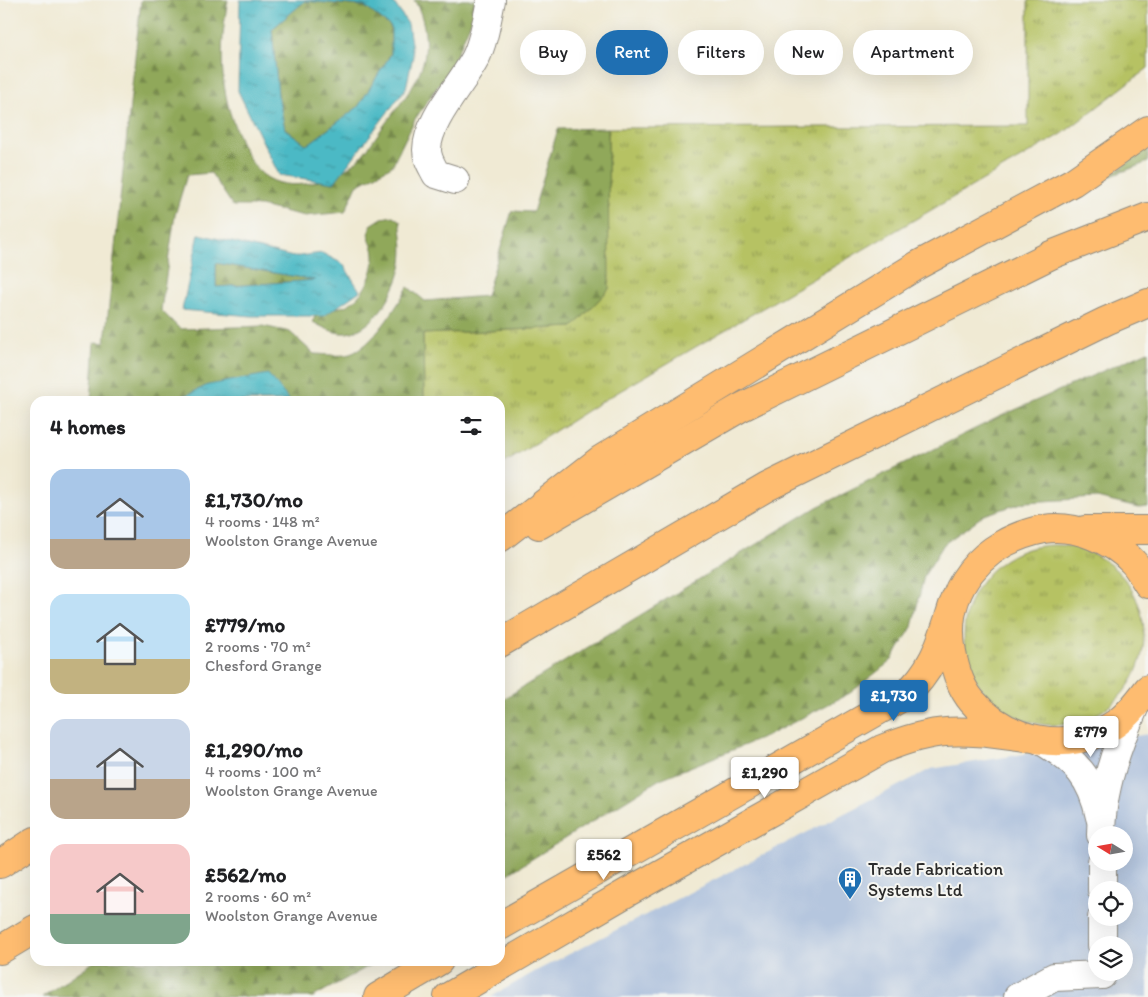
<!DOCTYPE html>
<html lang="en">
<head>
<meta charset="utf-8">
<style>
	:root { --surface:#fff; --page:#f2f2f2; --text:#202124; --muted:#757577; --accent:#1f6fb2 }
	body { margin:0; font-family:Itim,sans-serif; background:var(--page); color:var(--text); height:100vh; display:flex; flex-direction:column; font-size:19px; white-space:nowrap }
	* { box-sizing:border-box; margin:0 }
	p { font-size:16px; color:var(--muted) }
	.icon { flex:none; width:28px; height:28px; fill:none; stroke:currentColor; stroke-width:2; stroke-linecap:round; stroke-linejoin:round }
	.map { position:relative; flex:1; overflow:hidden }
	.details { position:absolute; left:30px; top:396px; width:475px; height:570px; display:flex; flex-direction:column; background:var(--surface); border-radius:15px; box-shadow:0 5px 20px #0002 }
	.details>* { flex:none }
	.guide { position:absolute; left:520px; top:30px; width:475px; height:45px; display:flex; gap:10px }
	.needle { width:32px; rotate:281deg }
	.controls { position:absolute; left:1088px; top:826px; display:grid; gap:10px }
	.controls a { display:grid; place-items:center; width:45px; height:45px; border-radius:50%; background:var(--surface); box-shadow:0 5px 20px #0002; font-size:25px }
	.price { position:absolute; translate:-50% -42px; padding:0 11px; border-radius:5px; background:#fff; color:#222; font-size:16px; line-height:32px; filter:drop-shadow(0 1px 2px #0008) }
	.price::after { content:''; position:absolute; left:50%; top:30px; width:15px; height:11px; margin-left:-8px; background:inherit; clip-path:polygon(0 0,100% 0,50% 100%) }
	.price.active { background:var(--accent); color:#fff }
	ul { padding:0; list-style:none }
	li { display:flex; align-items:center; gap:15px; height:125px; padding:0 20px }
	li span { display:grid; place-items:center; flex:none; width:140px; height:100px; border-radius:15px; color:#555 }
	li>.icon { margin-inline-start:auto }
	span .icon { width:60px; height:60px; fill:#fffc; stroke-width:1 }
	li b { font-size:21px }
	h2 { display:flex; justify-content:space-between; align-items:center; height:60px; padding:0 20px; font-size:21px }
	.tag { padding:0 18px; border-radius:22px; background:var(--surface); box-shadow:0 5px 20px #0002; font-size:18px; line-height:45px }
	.tag.active { background:var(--accent); color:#fff }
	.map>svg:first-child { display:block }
	.industrial { fill:#b5c6de; fill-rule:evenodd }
	.grass { fill:url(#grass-tufts); stroke:#707648 }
	.forest { fill:url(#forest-firs); stroke:#5e6a42 }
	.water { fill:url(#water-ripples); stroke:#3c7278; fill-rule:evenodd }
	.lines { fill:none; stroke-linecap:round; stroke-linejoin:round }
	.minor-casing { stroke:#8e8a80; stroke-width:30 }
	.major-casing { stroke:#8e8a80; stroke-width:30 }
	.highway-casing { stroke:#8e8a80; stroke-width:30 }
	.minor { stroke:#fff; stroke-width:28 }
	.major { stroke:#febc70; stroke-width:28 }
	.highway { stroke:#febc70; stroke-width:28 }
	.labels { text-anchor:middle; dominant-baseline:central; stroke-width:4; stroke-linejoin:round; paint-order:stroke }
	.poi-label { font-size:18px; fill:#2b2b2b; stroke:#f6f6f2; text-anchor:start }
</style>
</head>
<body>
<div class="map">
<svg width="1148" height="997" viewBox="0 0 1148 997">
	<defs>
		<pattern id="grass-tufts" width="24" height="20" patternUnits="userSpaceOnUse" patternTransform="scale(1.25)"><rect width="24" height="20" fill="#b6c264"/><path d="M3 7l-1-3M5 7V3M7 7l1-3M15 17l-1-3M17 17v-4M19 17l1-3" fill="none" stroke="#949e53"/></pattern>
		<pattern id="forest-firs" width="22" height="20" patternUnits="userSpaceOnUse" patternTransform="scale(1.25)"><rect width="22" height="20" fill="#90a85a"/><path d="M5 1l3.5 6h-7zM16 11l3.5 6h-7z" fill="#76894b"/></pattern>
		<pattern id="water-ripples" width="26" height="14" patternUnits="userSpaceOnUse" patternTransform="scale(1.25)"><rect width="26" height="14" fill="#4cb9c5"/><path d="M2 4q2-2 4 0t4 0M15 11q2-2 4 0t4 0" fill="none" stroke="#3f97a0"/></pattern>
	</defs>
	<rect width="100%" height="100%" fill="#f6f6f2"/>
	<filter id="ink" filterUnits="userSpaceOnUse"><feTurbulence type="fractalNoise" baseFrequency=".02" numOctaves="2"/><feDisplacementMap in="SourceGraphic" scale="10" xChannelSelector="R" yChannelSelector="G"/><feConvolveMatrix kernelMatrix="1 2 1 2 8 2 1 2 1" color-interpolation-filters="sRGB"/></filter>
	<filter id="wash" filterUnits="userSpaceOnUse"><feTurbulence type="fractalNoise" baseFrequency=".0096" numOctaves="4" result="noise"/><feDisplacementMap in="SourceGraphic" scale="20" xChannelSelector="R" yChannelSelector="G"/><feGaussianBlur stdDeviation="1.12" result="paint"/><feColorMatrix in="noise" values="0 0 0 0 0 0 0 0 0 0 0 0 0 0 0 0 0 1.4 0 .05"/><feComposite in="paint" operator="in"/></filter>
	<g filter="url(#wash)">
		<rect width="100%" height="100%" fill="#f0ead4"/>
		<path class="industrial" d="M1148 734V997H491L536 971 931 769ZM1096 835H1124V862H1096ZM1096 890H1124V918H1096ZM1096 945H1124V972H1096Z"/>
		<g class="grass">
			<path d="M1028 0H1148V68L1062 134 601 402 500 466V401H424L423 334 573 327 608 290V128L1028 126Z"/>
			<circle cx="1054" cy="635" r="90"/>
		</g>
		<g class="forest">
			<path d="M141 0H228C219 48 219 92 239 137 244 149 249 160 258 170 282 196 328 183 352 165 366 154 377 134 388 120 401 103 415 86 422 66 429 46 425 17 414 0H477L473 17 450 69 415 119 392 166 357 185 345 212 305 216 260 206H233L211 173 187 175 175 215 161 310 180 329 263 326 290 332 314 354C325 354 340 357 350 354 372 347 397 306 408 287L425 301 486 296 512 211 533 212 558 129 608 128 609 289 573 327 423 334 424 401H91L95 342 105 343Z"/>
			<path d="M305 1 364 6 391 27V54L358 107 307 145 285 129 278 95 272 29Z"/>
			<path d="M1148 148V162L1106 178Z"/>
			<path d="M393 216 400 221C402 235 404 248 402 263 398 288 373 336 341 333 331 332 322 327 313 322L318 306C325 306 334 308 341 307 361 303 375 274 374 255 373 240 366 244 371 225L382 218Z"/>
			<path d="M216 263 318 280 216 287Z"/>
			<path d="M1148 351V507L1138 508 1097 498 1025 502 984 515 944 544 924 576 912 627 891 661 850 693 765 737 660 779 500 879V701L817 507 999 417Z"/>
			<path d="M95 961H378L313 997H42Z"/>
		</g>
		<g class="water">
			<path d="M240 0H392L408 24 413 56 406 88 334 183 279 175 238 91ZM305 1 364 6 391 27V54L358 107 307 145 285 129 278 95 272 29Z"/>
			<path d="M199 234 293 257 322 253 343 264 360 291 324 316H252L182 310ZM216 263 315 280 216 287Z"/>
			<path d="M268 374 290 401H174L208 385Z"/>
		</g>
	</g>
	<g filter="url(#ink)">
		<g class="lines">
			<g class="minor-casing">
				<g id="minor">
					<path d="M455 180 436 174C432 166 427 159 427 150 427 121 462 84 475 59 484 41 487 19 491 0"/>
					<path d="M1042 741C1076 761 1092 778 1100 817"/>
					<path d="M1101 835C1101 791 1116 748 1134 708"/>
					<path d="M1102 862V890"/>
					<path d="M1102 918V945"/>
					<path d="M1018 997 1054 977 1102 975"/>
				</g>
			</g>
			<g class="major-casing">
				<g id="major">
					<path d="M1085 530H1148"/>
					<path d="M1148 584C1143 577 1139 568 1133 562 1113 540 1074 524 1044 529 983 541 940 589 952 653 955 669 961 688 972 701 1007 742 1068 755 1115 724 1128 715 1138 702 1148 689"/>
					<path d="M500 926 904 696C934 670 941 642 953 605"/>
					<path d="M378 997 439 961"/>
					<path d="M448 997 628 892 882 749C940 725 964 730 1025 738"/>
				</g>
			</g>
			<g class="highway-casing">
				<g id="highway">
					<path d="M539 525 740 408 1051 255 1148 217"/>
					<path d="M500 538 600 460 918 265 1073 182 1148 130"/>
					<path d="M500 643 767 487 1106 321 1148 303"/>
					<path d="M0 864 35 841"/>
					<path d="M0 950 35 929"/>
				</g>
			</g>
			<use href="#minor" class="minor"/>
			<use href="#major" class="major"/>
			<use href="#highway" class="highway"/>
		</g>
	</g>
	<defs>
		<g id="building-pin" transform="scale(1.25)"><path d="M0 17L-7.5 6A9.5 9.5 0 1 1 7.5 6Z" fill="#1f6fb2" stroke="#f6f6f2"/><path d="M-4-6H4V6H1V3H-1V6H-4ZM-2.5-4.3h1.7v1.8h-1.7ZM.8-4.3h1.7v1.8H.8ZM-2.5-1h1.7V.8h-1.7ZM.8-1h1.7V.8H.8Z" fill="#fff"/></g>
	</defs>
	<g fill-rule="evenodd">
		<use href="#building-pin" x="850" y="879"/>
	</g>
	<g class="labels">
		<g class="poi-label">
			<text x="868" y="869">Trade Fabrication<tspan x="868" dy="21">Systems Ltd</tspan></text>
		</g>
	</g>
</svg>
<div class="controls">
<a><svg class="needle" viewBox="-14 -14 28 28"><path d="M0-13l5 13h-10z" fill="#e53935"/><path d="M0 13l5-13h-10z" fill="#757577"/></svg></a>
<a><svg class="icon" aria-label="locate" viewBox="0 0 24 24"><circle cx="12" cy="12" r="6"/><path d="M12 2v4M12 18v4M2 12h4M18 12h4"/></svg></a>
<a><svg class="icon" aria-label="layers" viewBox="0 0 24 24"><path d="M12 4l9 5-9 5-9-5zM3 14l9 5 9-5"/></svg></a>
</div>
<b class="price active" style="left:894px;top:722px">£1,730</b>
<b class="price" style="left:1091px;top:758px">£779</b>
<b class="price" style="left:765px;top:799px">£1,290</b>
<b class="price" style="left:604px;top:881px">£562</b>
<div class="guide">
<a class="tag">Buy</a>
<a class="tag active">Rent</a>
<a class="tag">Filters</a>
<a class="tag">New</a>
<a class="tag">Apartment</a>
</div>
<section class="details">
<h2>4 homes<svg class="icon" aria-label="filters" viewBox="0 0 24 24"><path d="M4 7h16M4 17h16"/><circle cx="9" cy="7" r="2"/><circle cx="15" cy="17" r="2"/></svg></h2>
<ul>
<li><span style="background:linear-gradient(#a9c7e8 70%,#b9a48a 0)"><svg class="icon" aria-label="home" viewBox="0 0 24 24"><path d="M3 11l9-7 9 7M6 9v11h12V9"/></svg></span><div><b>£1,730/mo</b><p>4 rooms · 148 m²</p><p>Woolston Grange Avenue</p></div></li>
<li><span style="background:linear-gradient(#bfe0f5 65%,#c2b280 0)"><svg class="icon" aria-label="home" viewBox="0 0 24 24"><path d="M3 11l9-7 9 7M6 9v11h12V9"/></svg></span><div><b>£779/mo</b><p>2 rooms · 70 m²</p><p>Chesford Grange</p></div></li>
<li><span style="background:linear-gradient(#c9d6e8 60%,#b9a48a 0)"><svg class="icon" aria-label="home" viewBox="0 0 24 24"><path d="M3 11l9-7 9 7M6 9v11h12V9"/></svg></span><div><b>£1,290/mo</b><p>4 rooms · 100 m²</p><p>Woolston Grange Avenue</p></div></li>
<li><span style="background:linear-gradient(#f6c9c9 70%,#7fa58c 0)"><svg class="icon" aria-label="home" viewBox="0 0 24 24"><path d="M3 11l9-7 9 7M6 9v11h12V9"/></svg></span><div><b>£562/mo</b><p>2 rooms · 60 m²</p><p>Woolston Grange Avenue</p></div></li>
</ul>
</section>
</div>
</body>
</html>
